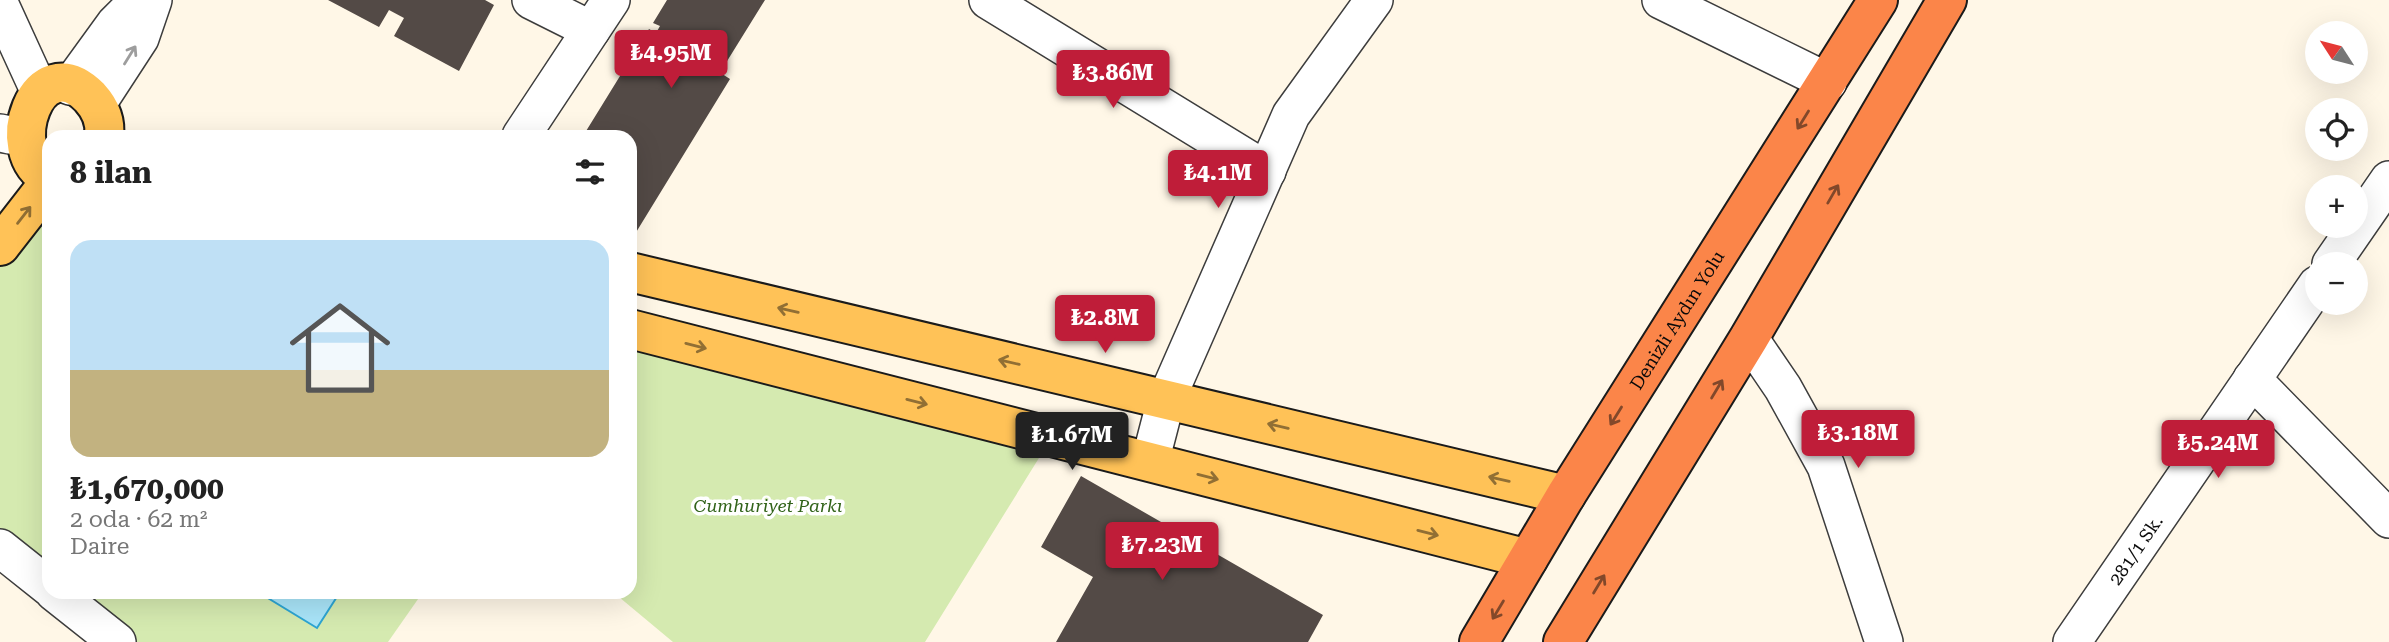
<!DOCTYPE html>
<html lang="tr">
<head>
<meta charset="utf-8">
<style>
	:root { --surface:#fff; --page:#f2f2f2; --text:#222; --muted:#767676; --accent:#bf1d39 }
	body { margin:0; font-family:"Roboto Serif",serif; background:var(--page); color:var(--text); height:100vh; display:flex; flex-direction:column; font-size:26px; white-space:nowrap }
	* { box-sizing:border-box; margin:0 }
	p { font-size:23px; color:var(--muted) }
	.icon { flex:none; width:38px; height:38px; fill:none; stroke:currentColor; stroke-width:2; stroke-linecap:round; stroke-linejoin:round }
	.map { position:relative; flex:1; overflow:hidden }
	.side { position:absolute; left:42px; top:130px; width:595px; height:469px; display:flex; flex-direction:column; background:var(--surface); border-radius:21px; box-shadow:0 7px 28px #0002 }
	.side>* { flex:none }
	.needle { width:46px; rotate:306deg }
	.fabs { position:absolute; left:2305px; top:21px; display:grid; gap:14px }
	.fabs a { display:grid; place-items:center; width:63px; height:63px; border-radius:50%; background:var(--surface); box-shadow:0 7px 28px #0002; font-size:35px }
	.price { position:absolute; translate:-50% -60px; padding:0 16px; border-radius:7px; background:var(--accent); color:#fff; font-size:23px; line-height:46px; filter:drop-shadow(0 2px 4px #0008) }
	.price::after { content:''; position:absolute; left:50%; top:42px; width:21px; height:16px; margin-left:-10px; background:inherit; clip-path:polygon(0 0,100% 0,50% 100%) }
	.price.selected { background:#222; color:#fff }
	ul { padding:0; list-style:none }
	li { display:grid; align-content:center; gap:14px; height:371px; padding:0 28px }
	li span { display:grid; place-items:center; height:217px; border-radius:21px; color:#555 }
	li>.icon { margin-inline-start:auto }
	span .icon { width:126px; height:126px; fill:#fffc; stroke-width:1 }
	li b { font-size:30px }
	h2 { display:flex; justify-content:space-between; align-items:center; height:84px; padding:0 28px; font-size:30px }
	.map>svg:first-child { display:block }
	.green { fill:#d5eab0 }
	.water { fill:#a9e5f9; stroke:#2da5d3; stroke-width:2 }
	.building { fill:#534a46 }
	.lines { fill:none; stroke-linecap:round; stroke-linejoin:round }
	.minor-casing { stroke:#3d3d3d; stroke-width:40 }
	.major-casing { stroke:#1b1b1b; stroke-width:42 }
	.highway-casing { stroke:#1b1b1b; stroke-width:42 }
	.minor { stroke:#fff; stroke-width:37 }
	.major { stroke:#ffc257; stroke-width:38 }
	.highway { stroke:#fb8549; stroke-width:38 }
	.oneway { stroke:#9d9d9d }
	.oneway2 { stroke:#82482a }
	.oneway3 { stroke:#916f34 }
	.labels { text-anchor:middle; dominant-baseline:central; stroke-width:7; stroke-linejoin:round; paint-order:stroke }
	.street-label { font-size:18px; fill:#0a0a0a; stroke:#fff }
	.park-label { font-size:18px; font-style:italic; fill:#316319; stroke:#fff }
</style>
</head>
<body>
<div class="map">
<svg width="2389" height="642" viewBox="0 0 2389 642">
	<rect width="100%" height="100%" fill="#fff7e7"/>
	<g class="green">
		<path d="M49 183V587L0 548V246Z"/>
		<path d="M630 329 1052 437 925 642H673L613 592H630Z"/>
		<path d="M54 592H423L388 642H117Z"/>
	</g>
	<path class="water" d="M258 592H340L317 628Z"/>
	<g class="building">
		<path d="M328 0H485L494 5 459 71 394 36 404 18 389 10 379 27Z"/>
		<path d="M667 0H765L724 66 706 55 702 61 730 79 635 234 630 230V136H583L649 29 656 33 660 26 653 23Z"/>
		<path d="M1081 476 1323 615 1308 642H1056L1093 577 1041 547Z"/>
	</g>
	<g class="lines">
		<g class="minor-casing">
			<g id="minor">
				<path d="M531 0 591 30"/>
				<path d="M988 0 1267 171"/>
				<path d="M1661 0 1828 82"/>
				<path d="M0 5 38 88"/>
				<path d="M70 86 115 24 139 0"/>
				<path d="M97 104 140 38 153 0"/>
				<path d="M0 133 10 135"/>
				<path d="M521 136 611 0"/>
				<path d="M2331 264 2389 180"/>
				<path d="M1749 338 1783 388 1826 466 1884 642"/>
				<path d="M2252 379 2389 519"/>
				<path d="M1150 462 1166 400 1291 115 1374 0"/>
				<path d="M0 548 49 587"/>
				<path d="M54 592 117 642"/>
				<path id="s1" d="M2072 642 2317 285"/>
			</g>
		</g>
		<g class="major-casing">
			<g id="major">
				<path d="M49 177C0 153 37 44 90 97 100 108 106 121 104 136"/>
				<path d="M0 246 49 183"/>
				<path d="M630 272 1566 495"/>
				<path d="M630 329 1528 559"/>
			</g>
		</g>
		<g class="highway-casing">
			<g id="highway">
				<path id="s2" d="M1479 642 1566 495 1878 0"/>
				<path d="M1563 642 1749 338 1947 0"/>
			</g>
		</g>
		<use href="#minor" class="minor"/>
		<use href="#major" class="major"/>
		<use href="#highway" class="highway"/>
	</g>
	<defs><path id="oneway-shaft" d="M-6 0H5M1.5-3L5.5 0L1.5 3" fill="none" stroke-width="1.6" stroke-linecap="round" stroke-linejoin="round" transform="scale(1.75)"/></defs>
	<use class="oneway" href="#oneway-shaft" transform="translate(130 55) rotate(-58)"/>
	<g class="oneway2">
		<use href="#oneway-shaft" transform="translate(1803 120) rotate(122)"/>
		<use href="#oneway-shaft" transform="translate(1833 194) rotate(-60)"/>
		<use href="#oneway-shaft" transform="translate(1717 389) rotate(-59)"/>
		<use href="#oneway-shaft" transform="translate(1616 416) rotate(122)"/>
		<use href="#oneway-shaft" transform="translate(1599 584) rotate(-59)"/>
		<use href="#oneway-shaft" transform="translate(1498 610) rotate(121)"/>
	</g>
	<g class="oneway3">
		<use href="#oneway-shaft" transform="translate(24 215) rotate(-52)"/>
		<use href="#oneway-shaft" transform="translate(788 310) rotate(-167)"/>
		<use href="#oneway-shaft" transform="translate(696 346) rotate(14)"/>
		<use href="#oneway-shaft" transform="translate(1009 362) rotate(-167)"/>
		<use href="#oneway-shaft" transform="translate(917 402) rotate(14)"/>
		<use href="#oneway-shaft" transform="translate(1278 426) rotate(-167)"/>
		<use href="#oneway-shaft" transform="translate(1208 477) rotate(14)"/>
		<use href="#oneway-shaft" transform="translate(1499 479) rotate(-167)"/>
		<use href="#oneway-shaft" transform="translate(1428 533) rotate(14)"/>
	</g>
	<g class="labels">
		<g class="street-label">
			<text stroke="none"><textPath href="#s2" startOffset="378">Denizli Aydın Yolu</textPath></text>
			<text stroke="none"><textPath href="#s1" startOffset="112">281/1 Sk.</textPath></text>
		</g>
		<g class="park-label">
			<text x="768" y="505">Cumhuriyet Parkı</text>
		</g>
	</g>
</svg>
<div class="fabs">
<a><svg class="needle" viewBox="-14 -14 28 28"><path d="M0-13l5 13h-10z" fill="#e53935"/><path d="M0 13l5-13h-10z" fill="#767676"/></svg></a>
<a><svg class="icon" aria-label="locate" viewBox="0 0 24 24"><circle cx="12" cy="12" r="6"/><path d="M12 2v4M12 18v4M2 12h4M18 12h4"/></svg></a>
<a>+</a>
<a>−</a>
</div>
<b class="price" style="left:671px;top:90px">₺4.95M</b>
<b class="price" style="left:1113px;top:110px">₺3.86M</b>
<b class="price" style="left:1218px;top:210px">₺4.1M</b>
<b class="price" style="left:1105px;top:355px">₺2.8M</b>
<b class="price" style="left:1858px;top:470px">₺3.18M</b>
<b class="price selected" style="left:1072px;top:472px">₺1.67M</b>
<b class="price" style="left:2218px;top:480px">₺5.24M</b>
<b class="price" style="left:1162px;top:582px">₺7.23M</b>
<section class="side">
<h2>8 ilan<svg class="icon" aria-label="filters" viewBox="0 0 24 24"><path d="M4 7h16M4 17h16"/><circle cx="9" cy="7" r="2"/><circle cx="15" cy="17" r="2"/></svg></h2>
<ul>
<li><span style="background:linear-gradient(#bfe0f5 60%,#c2b280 0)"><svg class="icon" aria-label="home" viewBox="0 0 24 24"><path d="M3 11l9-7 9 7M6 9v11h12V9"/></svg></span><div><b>₺1,670,000</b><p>2 oda · 62 m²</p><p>Daire</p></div></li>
</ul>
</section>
</div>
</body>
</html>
